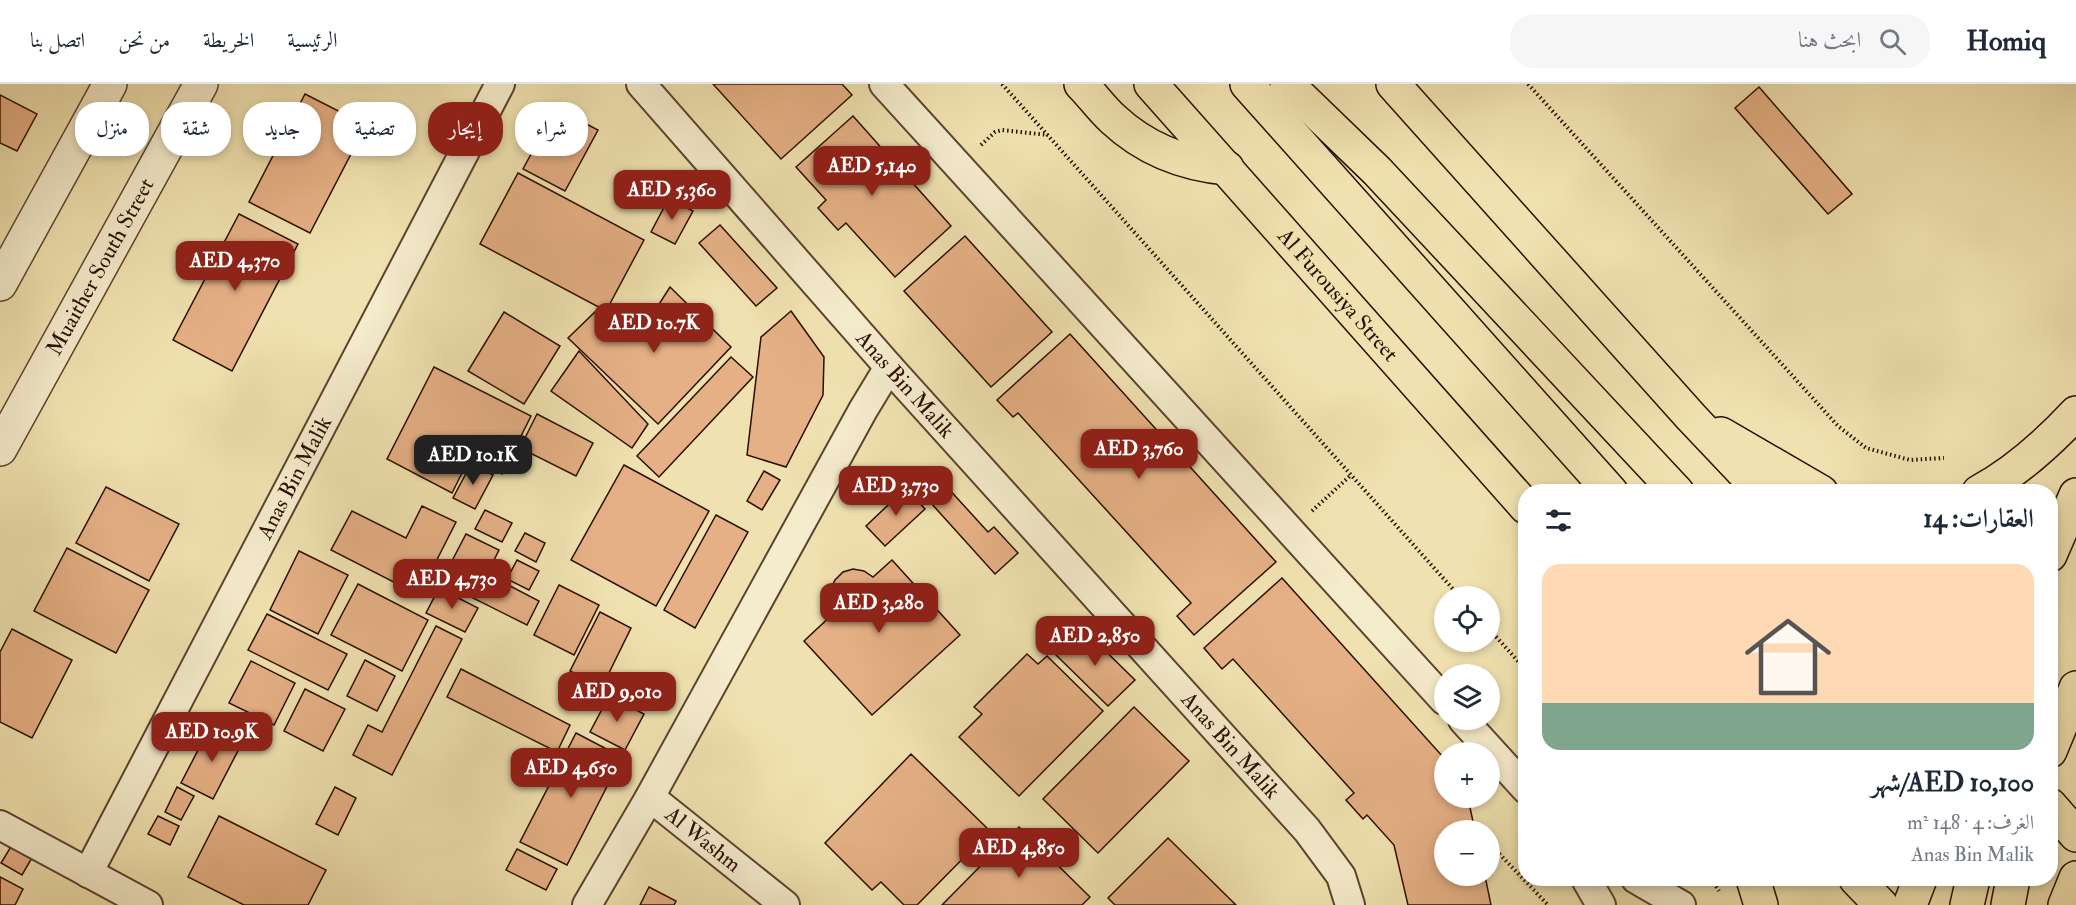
<!DOCTYPE html>
<html lang="ar">
<head>
<meta charset="utf-8">
<style>
	:root { --surface:#fff; --page:#f6f6f7; --text:#1f2937; --muted:#747a83; --line:#e0e1e3; --accent:#8f2418 }
	body { margin:0; font-family:"IM FELL Double Pica",Amiri,serif; background:var(--page); color:var(--text); direction:rtl; height:100vh; display:flex; flex-direction:column; font-size:22px; white-space:nowrap }
	* { box-sizing:border-box; margin:0 }
	p { font-size:20px; color:var(--muted) }
	.icon { flex:none; width:33px; height:33px; fill:none; stroke:currentColor; stroke-width:2; stroke-linecap:round; stroke-linejoin:round }
	.map { position:relative; flex:1; overflow:hidden; direction:ltr }
	.details { position:absolute; left:1518px; top:400px; width:540px; height:402px; display:flex; flex-direction:column; background:var(--surface); border-radius:24px; box-shadow:0 3px 9px #0003; direction:rtl }
	.details>* { flex:none }
	.top-card { position:absolute; left:18px; top:18px; width:570px; height:54px; direction:rtl; display:flex; gap:12px }
	.controls { position:absolute; left:1434px; top:502px; display:grid; gap:12px }
	.controls a { display:grid; place-items:center; width:66px; height:66px; border-radius:50%; background:var(--surface); box-shadow:0 3px 9px #0003; font-size:30px }
	.price { position:absolute; translate:-50% -51px; padding:0 14px; border-radius:12px; background:var(--accent); color:#fff; font-size:20px; line-height:39px; filter:drop-shadow(0 2px 3px #0008) }
	.price::after { content:''; position:absolute; left:50%; top:36px; width:18px; height:14px; margin-left:-9px; background:inherit; clip-path:polygon(0 0,100% 0,50% 100%) }
	.price.selected { background:#222; color:#fff }
	ul { padding:0; list-style:none }
	li { display:grid; align-content:center; gap:12px; height:318px; padding:0 24px }
	li span { display:grid; place-items:center; height:186px; border-radius:18px; color:#555 }
	li>.icon { margin-inline-start:auto }
	span .icon { width:108px; height:108px; fill:#fffc; stroke-width:1 }
	li b { font-size:26px }
	h2 { display:flex; justify-content:space-between; align-items:center; height:72px; padding:0 24px; font-size:26px }
	.pill { padding:0 21px; border-radius:24px; background:var(--surface); box-shadow:0 3px 9px #0003; font-size:21px; line-height:54px }
	.pill.selected { background:var(--accent); color:#fff }
	header { display:flex; align-items:center; gap:36px; box-sizing:border-box; height:84px; padding:0 30px; background:var(--surface); border-bottom:2px solid var(--line) }
	header strong { font-size:28px }
	nav { display:flex; gap:33px; margin-inline-start:auto; font-size:21px }
	.search { width:420px; height:54px; background:var(--page); display:flex; align-items:center; gap:15px; box-sizing:border-box; padding:0 21px; border-radius:24px; color:var(--muted); font-size:22px }
	.map>svg:first-child { display:block }
	.building { fill:#e5b085; stroke:#2a0e02; stroke-width:1.5 }
	.lines { fill:none; stroke-linecap:round; stroke-linejoin:round }
	.minor-casing { stroke:#5c432e; stroke-width:32 }
	.tertiary-casing { stroke:#5c432e; stroke-width:36 }
	.primary-casing { stroke:#2a0e02; stroke-width:36 }
	.trunk-casing { stroke:#2a0e02; stroke-width:36 }
	.path { stroke:#2a0e02; stroke-width:4; stroke-dasharray:1.5 3; stroke-linecap:butt }
	.minor { stroke:#f5eccc; stroke-width:28 }
	.tertiary { stroke:#f5eccc; stroke-width:33 }
	.primary { stroke:#f0e2b0; stroke-width:33 }
	.trunk { stroke:#f0e2b0; stroke-width:33 }
	.labels { text-anchor:middle; dominant-baseline:central; stroke-width:6; stroke-linejoin:round; paint-order:stroke }
	.street-label { font-size:22px; fill:#2a0e02; stroke:#f5eccc }
</style>
</head>
<body>
<header>
<strong>Homiq</strong>
<div class="search"><svg class="icon" aria-label="search" viewBox="0 0 24 24"><circle cx="10" cy="10" r="6"/><path d="M15 15l6 6"/></svg>ابحث هنا</div>
<nav><a>الرئيسية</a><a>الخريطة</a><a>من نحن</a><a>اتصل بنا</a></nav>
</header>
<div class="map">
<svg width="2076" height="821" viewBox="0 0 2076 821">
	<rect width="100%" height="100%" fill="#f0e2b0"/>
	<filter id="stains"><feTurbulence type="fractalNoise" baseFrequency=".00333" numOctaves="4"/><feColorMatrix values="0 0 0 0 .2 0 0 0 0 .09 0 0 0 0 .02 0 0 0 .5 -.17"/></filter>
	<radialGradient id="worn" r=".72"><stop offset=".6" stop-color="#630" stop-opacity="0"/><stop offset="1" stop-color="#630" stop-opacity=".3"/></radialGradient>
	<g class="building">
		<path d="M713 0H842L852 11 781 75Z"/>
		<path d="M1759 3 1852 110 1828 130 1735 24Z"/>
		<path d="M305 10 366 41 310 149 249 118Z"/>
		<path d="M0 11 37 30 17 67 0 59Z"/>
		<path d="M556 24 598 46 565 107 523 85Z"/>
		<path d="M853 32 951 142 895 193 846 139 838 146 818 124 826 116 796 83Z"/>
		<path d="M518 89 644 156 606 227 480 160Z"/>
		<path d="M669 114 693 127 675 160 651 148Z"/>
		<path d="M239 130 298 160 232 287 173 256Z"/>
		<path d="M720 141 777 204 756 222 699 159Z"/>
		<path d="M965 152 1052 248 991 303 904 207Z"/>
		<path d="M670 203 731 263 658 340 568 254 596 227 640 250Z"/>
		<path d="M791 227 824 273 823 311 786 383 747 371 761 253Z"/>
		<path d="M504 228 560 262 524 320 468 287Z"/>
		<path d="M1070 250 1276 478 1194 551 1177 532 1191 519 1018 329 1013 333 997 316Z"/>
		<path d="M579 267 648 340 632 364 551 307Z"/>
		<path d="M731 273 753 293 659 393 637 372Z"/>
		<path d="M434 283 531 332 502 390 470 373 452 409 387 375Z"/>
		<path d="M537 330 593 359 576 392 520 364Z"/>
		<path d="M471 380 493 391 475 425 453 414Z"/>
		<path d="M624 381 709 427 656 522 571 476Z"/>
		<path d="M764 387 780 396 762 426 747 417Z"/>
		<path d="M106 403 179 440 149 497 76 459Z"/>
		<path d="M947 403 988 448 994 443 1018 469 995 490 930 418Z"/>
		<path d="M906 404 925 425 885 462 866 442Z"/>
		<path d="M422 422 456 438 419 511 331 466 352 427 406 454Z"/>
		<path d="M485 426 512 439 502 458 475 445Z"/>
		<path d="M716 431 748 448 695 544 664 526Z"/>
		<path d="M525 449 545 459 536 478 515 467Z"/>
		<path d="M466 450 499 466 487 490 539 517 527 541 441 498Z"/>
		<path d="M67 464 149 506 116 569 34 527Z"/>
		<path d="M299 467 348 491 318 550 270 526Z"/>
		<path d="M517 476 539 487 529 506 507 495Z"/>
		<path d="M892 476 960 551 872 631 804 557 836 527 831 517 830 506 835 496 843 488 853 485 864 487 873 493Z"/>
		<path d="M1282 494 1444 674V714H1468L1475 747H1444V792H1485L1491 821H1408L1394 761 1367 731 1363 735 1346 716 1354 709 1233 575 1222 585 1204 564Z"/>
		<path d="M358 500 428 536 402 587 331 551Z"/>
		<path d="M559 501 599 521 574 571 534 551Z"/>
		<path d="M439 504 478 524 465 548 426 529Z"/>
		<path d="M600 528 631 544 602 603 570 587Z"/>
		<path d="M267 530 347 570 328 606 248 566Z"/>
		<path d="M436 542 462 555 392 691 353 671 368 641 382 648Z"/>
		<path d="M1081 543 1135 596 1108 622 1055 570Z"/>
		<path d="M12 545 72 576 32 654 0 638V568Z"/>
		<path d="M1027 570 1038 580 1047 572 1103 627 1019 712 959 653 982 630 974 623Z"/>
		<path d="M365 576 395 592 377 627 347 612Z"/>
		<path d="M251 577 295 599 274 641 229 619Z"/>
		<path d="M461 585 570 641 557 668 447 613Z"/>
		<path d="M648 590 663 597 655 612 640 605Z"/>
		<path d="M305 605 345 625 323 667 284 647Z"/>
		<path d="M609 612 644 630 625 666 590 648Z"/>
		<path d="M1134 623 1189 677 1098 769 1043 715Z"/>
		<path d="M210 643 242 659 213 715 181 699Z"/>
		<path d="M576 649 622 673 567 781 520 758Z"/>
		<path d="M911 670 990 747 917 821H904L881 798 872 806 825 759Z"/>
		<path d="M177 703 194 712 181 736 165 728Z"/>
		<path d="M335 703 356 714 338 751 316 740Z"/>
		<path d="M158 732 179 742 170 761 148 750Z"/>
		<path d="M219 732 326 786 308 821H244L188 793Z"/>
		<path d="M1019 743 1090 813 1082 821H942Z"/>
		<path d="M1168 754 1236 821H1115L1108 814Z"/>
		<path d="M12 761 33 772 22 791 1 779Z"/>
		<path d="M517 765 557 785 546 806 506 786Z"/>
		<path d="M0 793 23 805 15 821H0Z"/>
		<path d="M649 803 676 817 674 821H640Z"/>
	</g>
	<g class="lines">
		<g class="minor-casing">
			<g id="minor">
				<path id="s1" d="M641 0 889 283 1307 746 1341 792 1350 821"/>
				<path d="M884 0 1444 616"/>
				<path d="M1463 636 1526 705"/>
				<path id="s2" d="M650 713 785 821"/>
				<path d="M0 741 148 821"/>
				<path id="s3" d="M88 789 500 0"/>
				<path d="M1586 795 1601 821"/>
				<path d="M1636 795 1681 821"/>
				<path d="M587 821 650 713 863 326 889 283"/>
			</g>
		</g>
		<g class="tertiary-casing">
			<g id="tertiary">
				<path d="M0 200 110 0"/>
				<path id="s4" d="M0 365 201 0"/>
			</g>
		</g>
		<g class="primary-casing">
			<g id="primary">
				<path d="M2050 471 2076 411"/>
				<path d="M1910 821 1920 795"/>
				<path d="M2065 821 2076 794"/>
			</g>
		</g>
		<g class="trunk-casing">
			<g id="trunk">
				<path d="M1081 0C1092 11 1101 24 1113 35 1145 65 1183 80 1227 84"/>
				<path id="s5" d="M1151 0 1526 423"/>
				<path d="M1247 0 1611 408"/>
				<path d="M1287 0 1377 87 1677 408"/>
				<path d="M1393 0 1691 333 1762 408"/>
				<path d="M1721 350 1821 408"/>
				<path d="M1979 408C2016 388 2047 360 2076 329"/>
				<path d="M2050 667 2076 604"/>
				<path d="M2050 721 2076 751"/>
				<path d="M1753 795 1761 821"/>
				<path d="M1856 795 1881 821"/>
				<path d="M1967 821 1973 795"/>
				<path d="M2008 821 2013 795"/>
			</g>
		</g>
		<g class="path">
			<path d="M1002 0 1460 513"/>
			<path d="M1528 0 1838 342 1866 364 1910 376 1944 374"/>
			<path d="M981 61 995 48 1002 46 1048 51"/>
			<path d="M1312 427 1351 391"/>
			<path d="M1490 546 1526 586"/>
			<path d="M1490 760 1548 821"/>
			<path d="M1711 795 1719 807"/>
		</g>
		<use href="#minor" class="minor"/>
		<use href="#tertiary" class="tertiary"/>
		<use href="#primary" class="primary"/>
		<use href="#trunk" class="trunk"/>
	</g>
	<g class="labels">
		<g class="street-label">
			<text stroke="none"><textPath href="#s4" startOffset="208">Muaither South Street</textPath></text>
			<text stroke="none"><textPath href="#s5" startOffset="282">Al Furousiya Street</textPath></text>
			<text stroke="none"><textPath href="#s1" startOffset="400">Anas Bin Malik</textPath></text>
			<text stroke="none"><textPath href="#s3" startOffset="446">Anas Bin Malik</textPath></text>
			<text stroke="none"><textPath href="#s1" startOffset="886">Anas Bin Malik</textPath></text>
			<text stroke="none"><textPath href="#s2" startOffset="68">Al Washm</textPath></text>
		</g>
	</g>
	<rect width="100%" height="100%" filter="url(#stains)"/>
	<rect width="100%" height="100%" fill="url(#worn)"/>
</svg>
<div class="controls">
<a><svg class="icon" aria-label="locate" viewBox="0 0 24 24"><circle cx="12" cy="12" r="6"/><path d="M12 2v4M12 18v4M2 12h4M18 12h4"/></svg></a>
<a><svg class="icon" aria-label="layers" viewBox="0 0 24 24"><path d="M12 4l9 5-9 5-9-5zM3 14l9 5 9-5"/></svg></a>
<a>+</a>
<a>−</a>
</div>
<b class="price" style="left:872px;top:113px">AED 5,140</b>
<b class="price" style="left:672px;top:137px">AED 5,360</b>
<b class="price" style="left:235px;top:208px">AED 4,370</b>
<b class="price" style="left:654px;top:270px">AED 10.7K</b>
<b class="price" style="left:1139px;top:396px">AED 3,760</b>
<b class="price selected" style="left:473px;top:402px">AED 10.1K</b>
<b class="price" style="left:896px;top:433px">AED 3,730</b>
<b class="price" style="left:452px;top:526px">AED 4,730</b>
<b class="price" style="left:879px;top:550px">AED 3,280</b>
<b class="price" style="left:1095px;top:583px">AED 2,850</b>
<b class="price" style="left:617px;top:639px">AED 9,010</b>
<b class="price" style="left:212px;top:679px">AED 10.9K</b>
<b class="price" style="left:571px;top:715px">AED 4,650</b>
<b class="price" style="left:1019px;top:795px">AED 4,850</b>
<div class="top-card">
<a class="pill">شراء</a>
<a class="pill selected">إيجار</a>
<a class="pill">تصفية</a>
<a class="pill">جديد</a>
<a class="pill">شقة</a>
<a class="pill">منزل</a>
</div>
<section class="details">
<h2>العقارات: 14<svg class="icon" aria-label="filters" viewBox="0 0 24 24"><path d="M4 7h16M4 17h16"/><circle cx="9" cy="7" r="2"/><circle cx="15" cy="17" r="2"/></svg></h2>
<ul>
<li><span style="background:linear-gradient(#ffd9b3 75%,#7fa58c 0)"><svg class="icon" aria-label="home" viewBox="0 0 24 24"><path d="M3 11l9-7 9 7M6 9v11h12V9"/></svg></span><div><b>AED 10,100/شهر</b><p>الغرف: 4 · 148 m²</p><p>Anas Bin Malik</p></div></li>
</ul>
</section>
</div>
</body>
</html>
